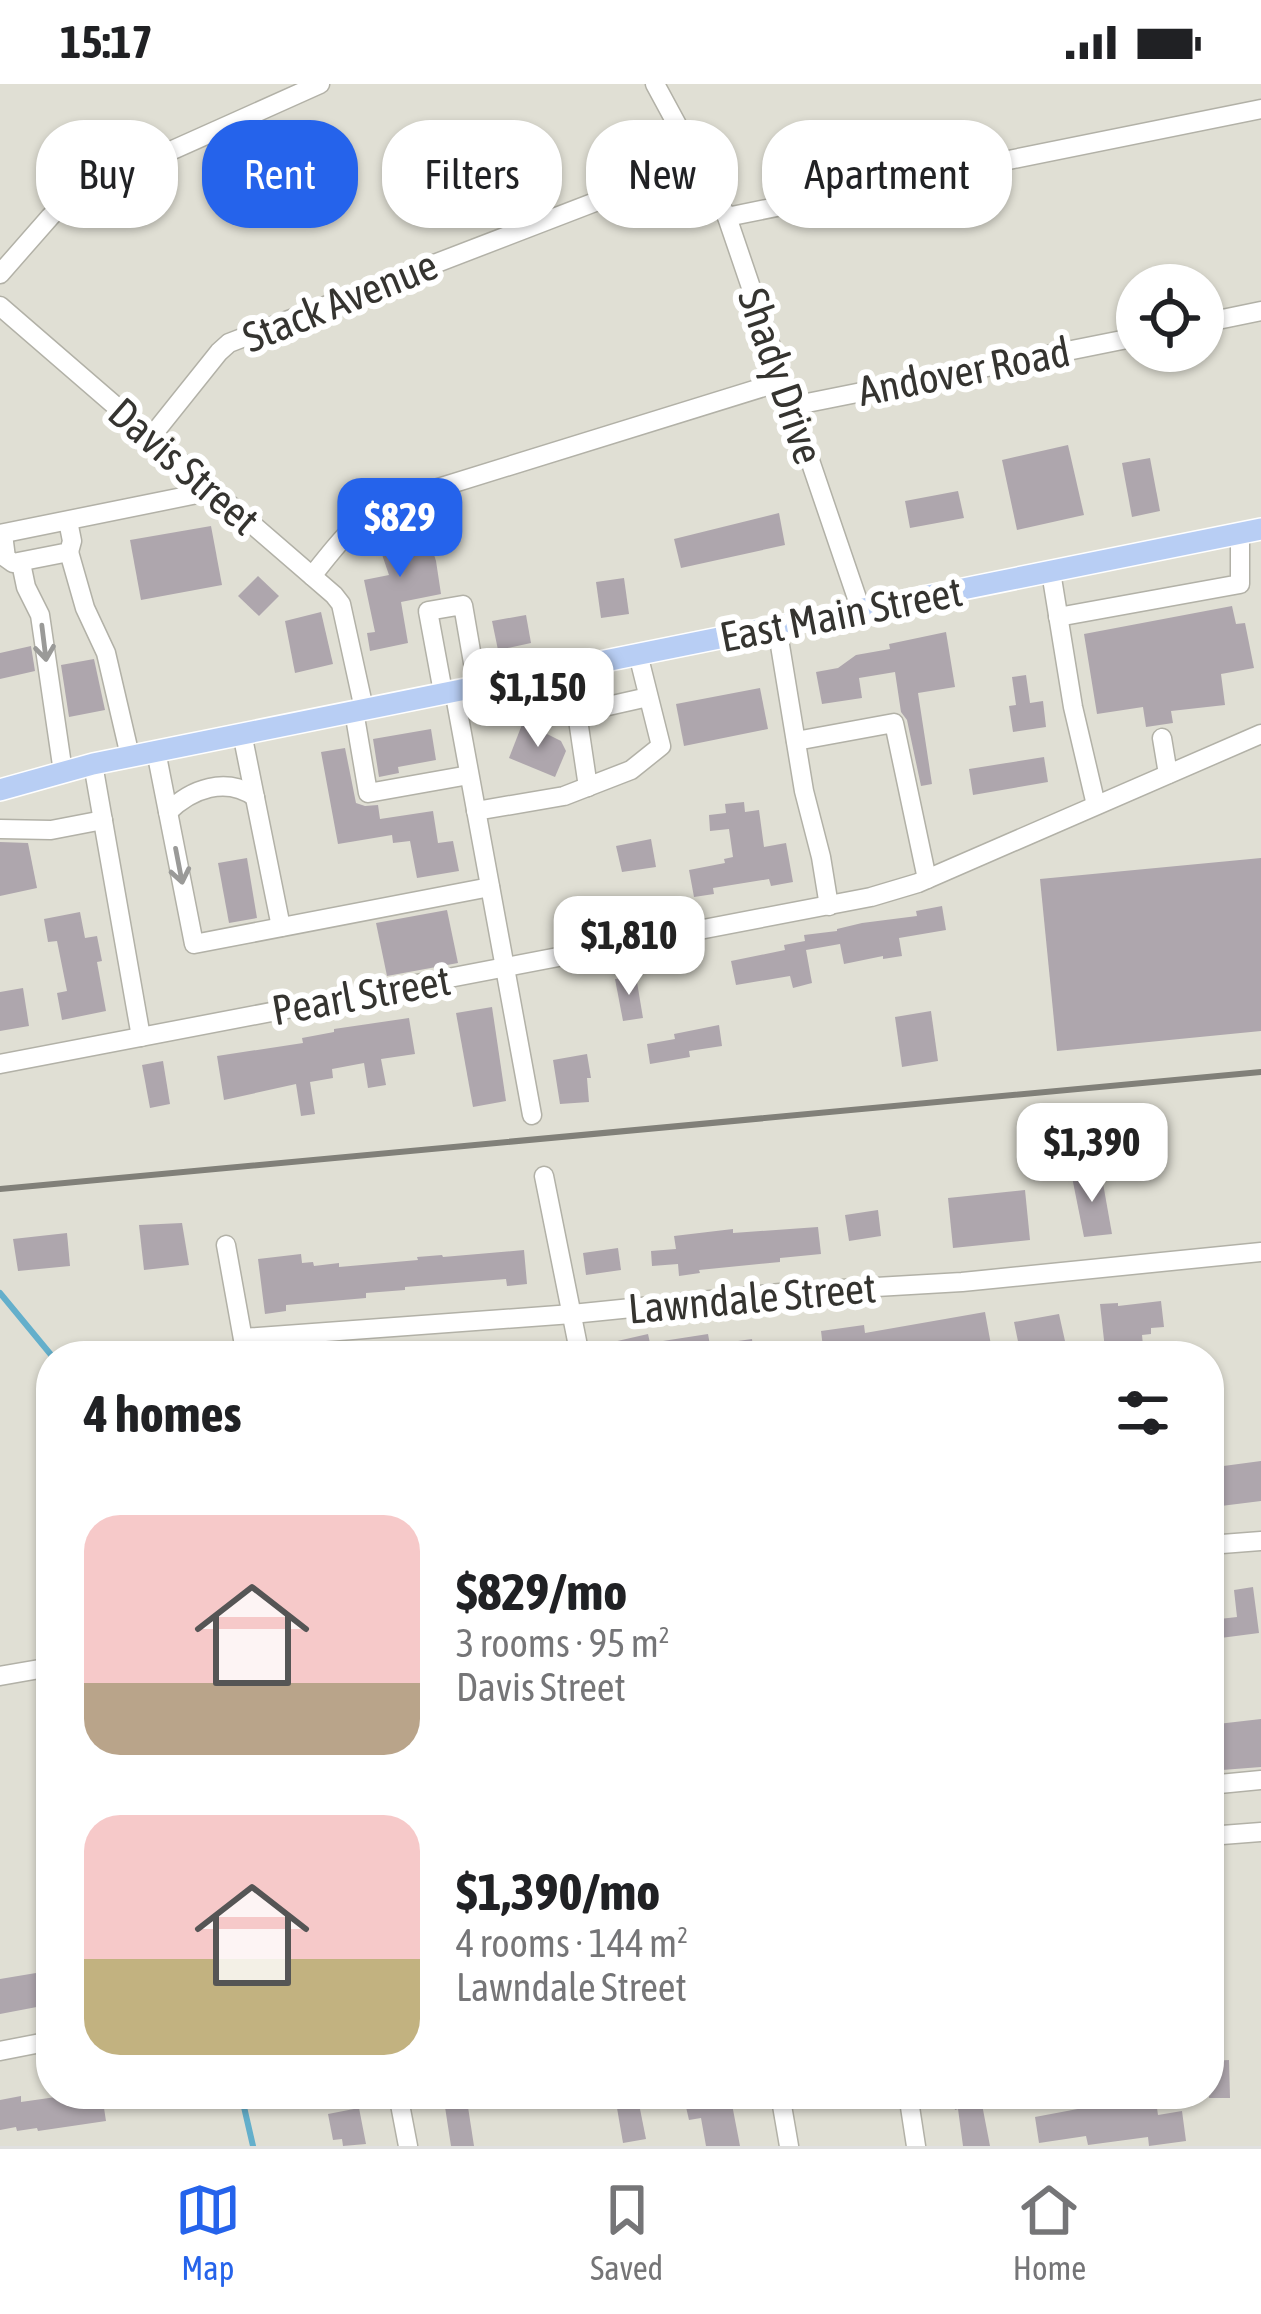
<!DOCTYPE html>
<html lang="en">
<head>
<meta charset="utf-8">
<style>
	:root { --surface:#fff; --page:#f6f6f6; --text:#202124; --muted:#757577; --line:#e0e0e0; --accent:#2563eb }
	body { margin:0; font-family:"Asap Condensed",sans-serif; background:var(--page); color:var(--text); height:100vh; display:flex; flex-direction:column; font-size:45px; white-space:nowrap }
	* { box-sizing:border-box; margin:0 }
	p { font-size:39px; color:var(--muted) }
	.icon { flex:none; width:66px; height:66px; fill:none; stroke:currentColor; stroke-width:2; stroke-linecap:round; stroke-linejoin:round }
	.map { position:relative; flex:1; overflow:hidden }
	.drawer { position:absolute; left:36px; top:1257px; width:1188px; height:768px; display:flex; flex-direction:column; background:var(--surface); border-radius:48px; box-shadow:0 3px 9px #0004 }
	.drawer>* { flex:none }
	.guide { position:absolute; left:36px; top:36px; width:1191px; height:108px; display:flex; gap:24px }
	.tools { position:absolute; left:1116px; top:180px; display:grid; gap:24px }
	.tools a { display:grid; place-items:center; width:108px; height:108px; border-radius:50%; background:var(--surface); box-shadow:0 3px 9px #0004; font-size:60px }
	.price { position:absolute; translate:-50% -102px; padding:0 27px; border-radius:24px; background:#fff; color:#222; font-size:39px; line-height:78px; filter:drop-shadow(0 3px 6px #0008) }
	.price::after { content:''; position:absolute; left:50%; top:72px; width:36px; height:27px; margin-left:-18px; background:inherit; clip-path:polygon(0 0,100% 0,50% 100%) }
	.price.current { background:var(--accent); color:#fff }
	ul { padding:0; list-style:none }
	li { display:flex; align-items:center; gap:36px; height:300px; padding:0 48px }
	li span { display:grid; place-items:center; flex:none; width:336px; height:240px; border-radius:36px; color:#555 }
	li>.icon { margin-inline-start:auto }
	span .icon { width:144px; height:144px; fill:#fffc; stroke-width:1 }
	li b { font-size:51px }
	h2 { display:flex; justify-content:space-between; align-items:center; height:144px; padding:0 48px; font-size:51px }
	.pill { padding:0 42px; border-radius:48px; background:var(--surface); box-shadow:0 3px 9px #0004; font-size:42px; line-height:108px }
	.pill.current { background:var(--accent); color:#fff }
	.status { display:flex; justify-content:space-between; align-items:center; height:84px; padding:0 60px; background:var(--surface); direction:ltr }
	.status svg { height:33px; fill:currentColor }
	.tab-bar { display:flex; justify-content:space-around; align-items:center; height:168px; border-top:3px solid var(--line); background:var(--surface); font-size:33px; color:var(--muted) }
	.tab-bar a { display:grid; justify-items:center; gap:6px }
	.tab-bar .current { color:var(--accent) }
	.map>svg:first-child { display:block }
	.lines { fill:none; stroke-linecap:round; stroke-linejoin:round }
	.stream { stroke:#64afcb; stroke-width:6 }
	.building { fill:#aea6ad }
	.minor-casing { stroke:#b2b1a7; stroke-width:21 }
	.major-casing { stroke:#fff; stroke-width:24 }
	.minor { stroke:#fff; stroke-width:18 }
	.major { stroke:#b8cef4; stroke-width:21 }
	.rail { stroke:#818079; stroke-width:6 }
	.oneway { stroke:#9a9a98 }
	.labels { text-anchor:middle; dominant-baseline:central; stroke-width:12; stroke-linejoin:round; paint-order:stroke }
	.street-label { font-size:42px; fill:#353430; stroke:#fff }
</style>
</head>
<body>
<div class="status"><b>15:17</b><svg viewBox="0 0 49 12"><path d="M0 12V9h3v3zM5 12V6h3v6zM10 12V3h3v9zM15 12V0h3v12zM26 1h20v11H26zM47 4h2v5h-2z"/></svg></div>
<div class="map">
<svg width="1261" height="2062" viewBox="0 0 1261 2062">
	<rect width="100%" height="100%" fill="#e0dfd4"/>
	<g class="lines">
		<g class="stream">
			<path d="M0 1209 52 1272"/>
			<path d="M241 2010 253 2062"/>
		</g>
	</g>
	<g class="building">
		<path d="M1068 361 1084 431 1017 446 1002 376Z"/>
		<path d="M1150 374 1160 427 1132 433 1122 379Z"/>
		<path d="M958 407 964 434 910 444 905 417Z"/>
		<path d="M779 429 785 461 681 484 674 455Z"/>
		<path d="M422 433 436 477 441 510 401 518 408 559 370 567 367 549 375 548 364 496 389 491 374 447Z"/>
		<path d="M211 442 222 501 141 516 130 456Z"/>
		<path d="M258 492 279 512 259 532 238 512Z"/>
		<path d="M624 494 629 530 601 534 596 498Z"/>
		<path d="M1232 522 1236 540 1245 539 1254 584 1221 590 1225 621 1171 627 1173 639 1146 643 1143 623 1097 630 1084 550Z"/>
		<path d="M321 528 333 580 295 589 285 537Z"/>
		<path d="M526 531 531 559 498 566 492 537Z"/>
		<path d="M946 548 955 603 918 609 932 700 921 702 907 636 901 628 895 588 859 594 862 614 822 620 816 588 838 584 856 571 890 565 889 560Z"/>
		<path d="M31 562 35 587 0 595V569Z"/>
		<path d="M94 575 105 626 69 633 61 581Z"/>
		<path d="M1026 591 1030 619 1043 617 1046 643 1013 648 1009 622 1016 621 1012 593Z"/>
		<path d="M760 604 768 645 684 662 676 620Z"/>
		<path d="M523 638 561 657 566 667 555 693 509 674Z"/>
		<path d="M431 645 436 676 398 683 399 689 379 693 373 655Z"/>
		<path d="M345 664 356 719 365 722 378 721 380 735 433 727 438 759 453 757 459 787 417 794 410 757 393 759 392 751 338 760 321 668Z"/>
		<path d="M1044 673 1048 698 973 711 969 685Z"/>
		<path d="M744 718 745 728 759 726 764 763 786 759 793 798 771 802 769 795 713 804 714 810 694 813 689 786 725 779 724 775 733 773 729 745 710 747 709 731 726 729 725 720Z"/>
		<path d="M651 755 656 783 622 788 616 762Z"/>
		<path d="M0 758 28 759 37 804 0 812Z"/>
		<path d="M247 774 257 834 229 839 218 779Z"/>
		<path d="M1261 774V947L1057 967 1040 795Z"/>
		<path d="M942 822 946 846 899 854 902 872 883 875V872L844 880 840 860 806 866 812 899 793 904 790 892 736 901 731 877 785 866 784 861 805 857 804 851 837 847V845L862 839 917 832 916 827Z"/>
		<path d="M447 826 458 879 387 892 376 839Z"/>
		<path d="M80 828 85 854 97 852 102 877 97 878 106 927 62 936 57 909 67 907 57 857 48 858 44 835Z"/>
		<path d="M636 892 643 934 623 937 615 895Z"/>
		<path d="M23 904 29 942 0 947V908Z"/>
		<path d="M492 923 506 1017 473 1023 456 929Z"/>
		<path d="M931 927 938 977 902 983 895 933Z"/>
		<path d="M409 934 415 970 381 975 386 1001 368 1004 364 979 332 985 333 994 310 998 315 1030 301 1032 296 1000 224 1016 217 972 303 959 302 954 334 948V945Z"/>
		<path d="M719 941 722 962 689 967 690 973 650 980 647 960 675 955 674 950Z"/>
		<path d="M587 970 591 994H587L589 1018 560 1020 553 976Z"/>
		<path d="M163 977 170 1020 150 1024 142 981Z"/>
		<path d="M1101 1088 1112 1150 1084 1153 1072 1093Z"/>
		<path d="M1025 1106 1030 1156 953 1164 948 1114Z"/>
		<path d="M878 1126 881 1152 849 1157 845 1131Z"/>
		<path d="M182 1139 189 1181 144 1186 139 1141Z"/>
		<path d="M818 1143 821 1170 780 1174V1178L699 1186 700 1189 679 1192 678 1180 652 1182 651 1167 676 1165 674 1152 733 1145V1149Z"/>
		<path d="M67 1149 70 1182 18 1187 13 1155Z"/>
		<path d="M618 1164 621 1186 586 1191 583 1169Z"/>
		<path d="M524 1166 527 1200 507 1202 506 1195 405 1203V1206L366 1209V1214L286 1221V1227L265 1230 258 1175 301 1170 302 1179 313 1178 314 1182 339 1179V1183L418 1176 417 1173 442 1171 443 1173Z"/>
		<path d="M1161 1217 1164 1243 1151 1244V1250L1142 1251 1143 1261 1105 1265 1100 1220 1118 1219V1222Z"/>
		<path d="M985 1228 993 1272H824L821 1247 864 1241 865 1249Z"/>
		<path d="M1059 1230 1065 1257H1061L1064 1272H1021L1014 1238Z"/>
		<path d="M648 1250 650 1259 708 1250 710 1261 752 1255 754 1272H616L613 1258Z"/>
		<path d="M1261 1377V1417L1221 1422 1216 1383Z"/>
		<path d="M1253 1503 1259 1549 1213 1555 1211 1536 1237 1533 1234 1506Z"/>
		<path d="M1261 1635V1683L1209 1687V1641Z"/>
		<path d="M36 1889 42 1922 0 1930V1895Z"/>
		<path d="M1229 1976 1230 2014H1209V1977Z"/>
		<path d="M77 2010H139L140 2018 104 2024 106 2037 38 2047 37 2044 17 2047 16 2043 0 2046V2016L21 2012V2018Z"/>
		<path d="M443 2010H466L474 2062H451Z"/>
		<path d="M683 2010H730L740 2062H706L701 2034 689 2036Z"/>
		<path d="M952 2010H980L990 2062H963L958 2025 955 2026Z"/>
		<path d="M1155 2010 1158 2031 1182 2027 1186 2057 1149 2062 1148 2053 1088 2061 1086 2052 1039 2059 1035 2033 1083 2024 1082 2019Z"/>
		<path d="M639 2020 646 2055 623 2059 617 2024Z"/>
		<path d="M359 2024 366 2060 343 2062 342 2055 333 2056 328 2030Z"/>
	</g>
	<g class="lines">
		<g class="minor-casing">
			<g id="minor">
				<path d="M655 0 727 133 861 526"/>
				<path d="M727 133 1261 25"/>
				<path d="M0 190 50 133 72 111 320 0"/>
				<path d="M0 222 334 511 341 520 364 625"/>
				<path d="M1203 239 1261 227"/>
				<path d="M792 322 1137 253"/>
				<path d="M151 353 219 268 229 259 699 78"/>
				<path d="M0 450 212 407"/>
				<path d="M3 450 6 474 13 479 69 468 72 457 68 437"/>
				<path d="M69 468 85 524 106 569 130 672"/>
				<path d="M21 479 26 503 40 531 63 688"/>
				<path d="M1051 488 1073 623 1096 721"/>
				<path d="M312 492C335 463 351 441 383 421L783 297"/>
				<path d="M1058 533 1240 500V449"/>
				<path d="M777 543 804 707 821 773 829 822"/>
				<path d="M570 583 577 629"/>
				<path d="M454 606 532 1031"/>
				<path d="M443 608 428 527 463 521 477 602"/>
				<path d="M354 627 368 709 469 691"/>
				<path d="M242 649 281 843"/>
				<path d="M1162 654 1168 690"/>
				<path d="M796 657 894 639 927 795"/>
				<path d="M156 667 194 860 490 803"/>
				<path d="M93 680 141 953"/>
				<path d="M588 703 577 629 648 613"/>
				<path d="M476 727 564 712 631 686 661 662 638 570"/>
				<path d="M168 728C191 705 226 692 255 713"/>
				<path d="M0 745 51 746 103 736"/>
				<path d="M0 980 871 813 918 799 1261 650"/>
				<path d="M544 1092 580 1272"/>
				<path d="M226 1161 246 1272"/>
				<path d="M243 1254 572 1230 790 1208 962 1198 1261 1168"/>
				<path d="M1209 1461 1261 1457"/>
				<path d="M0 1592 51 1583"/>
				<path d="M1209 1701 1261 1696"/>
				<path d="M1209 1752 1261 1748"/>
				<path d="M0 1967 51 1957"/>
				<path d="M398 2010 408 2062"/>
				<path d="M780 2010 789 2062"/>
				<path d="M908 2010 916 2062"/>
			</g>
		</g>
		<g class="major-casing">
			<path id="major" d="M0 706 93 680 1261 445"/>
		</g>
		<use href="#minor" class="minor"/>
		<use href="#major" class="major"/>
		<path class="rail" d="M0 1105 1261 988"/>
	</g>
	<defs><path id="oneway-shaft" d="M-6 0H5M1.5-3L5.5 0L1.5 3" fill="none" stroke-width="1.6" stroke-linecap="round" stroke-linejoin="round" transform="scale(3)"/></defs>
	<g class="oneway">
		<use href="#oneway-shaft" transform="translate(44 559) rotate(83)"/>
		<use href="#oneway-shaft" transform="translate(179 782) rotate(79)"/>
	</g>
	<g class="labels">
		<g class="street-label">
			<text transform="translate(340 217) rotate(-22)">Stack Avenue</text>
			<text transform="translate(964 287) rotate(-11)">Andover Road</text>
			<text transform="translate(781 292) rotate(71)">Shady Drive</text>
			<text transform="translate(184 382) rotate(41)">Davis Street</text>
			<text transform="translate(841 530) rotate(-11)">East Main Street</text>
			<text transform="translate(361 911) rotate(-10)">Pearl Street</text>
			<text transform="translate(752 1214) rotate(-5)">Lawndale Street</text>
		</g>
	</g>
</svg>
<div class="tools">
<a><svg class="icon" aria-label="locate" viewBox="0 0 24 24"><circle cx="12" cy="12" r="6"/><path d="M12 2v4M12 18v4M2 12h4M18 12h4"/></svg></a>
</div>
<b class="price current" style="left:400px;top:496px">$829</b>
<b class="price" style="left:538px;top:666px">$1,150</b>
<b class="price" style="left:629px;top:914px">$1,810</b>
<b class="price" style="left:1092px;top:1121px">$1,390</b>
<div class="guide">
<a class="pill">Buy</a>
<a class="pill current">Rent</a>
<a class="pill">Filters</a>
<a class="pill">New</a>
<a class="pill">Apartment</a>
</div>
<section class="drawer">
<h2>4 homes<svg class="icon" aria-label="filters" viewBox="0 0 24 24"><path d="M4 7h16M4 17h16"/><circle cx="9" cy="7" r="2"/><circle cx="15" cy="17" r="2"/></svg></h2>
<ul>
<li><span style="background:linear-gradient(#f6c9c9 70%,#b9a48a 0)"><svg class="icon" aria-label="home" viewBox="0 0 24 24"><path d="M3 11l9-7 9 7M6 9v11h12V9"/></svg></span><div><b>$829/mo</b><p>3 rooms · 95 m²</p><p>Davis Street</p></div></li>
<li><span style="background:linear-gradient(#f6c9c9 60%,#c2b280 0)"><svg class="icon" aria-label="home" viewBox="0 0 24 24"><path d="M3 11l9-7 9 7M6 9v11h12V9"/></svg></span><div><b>$1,390/mo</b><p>4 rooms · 144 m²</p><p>Lawndale Street</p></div></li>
</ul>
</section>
</div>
<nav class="tab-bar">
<a class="current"><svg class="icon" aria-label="map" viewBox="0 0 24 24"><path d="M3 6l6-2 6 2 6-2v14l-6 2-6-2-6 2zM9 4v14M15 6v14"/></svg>Map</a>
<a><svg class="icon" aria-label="saved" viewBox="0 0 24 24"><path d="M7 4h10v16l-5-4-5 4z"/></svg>Saved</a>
<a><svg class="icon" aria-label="home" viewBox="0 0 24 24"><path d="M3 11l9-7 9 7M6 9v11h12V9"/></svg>Home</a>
</nav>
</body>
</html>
